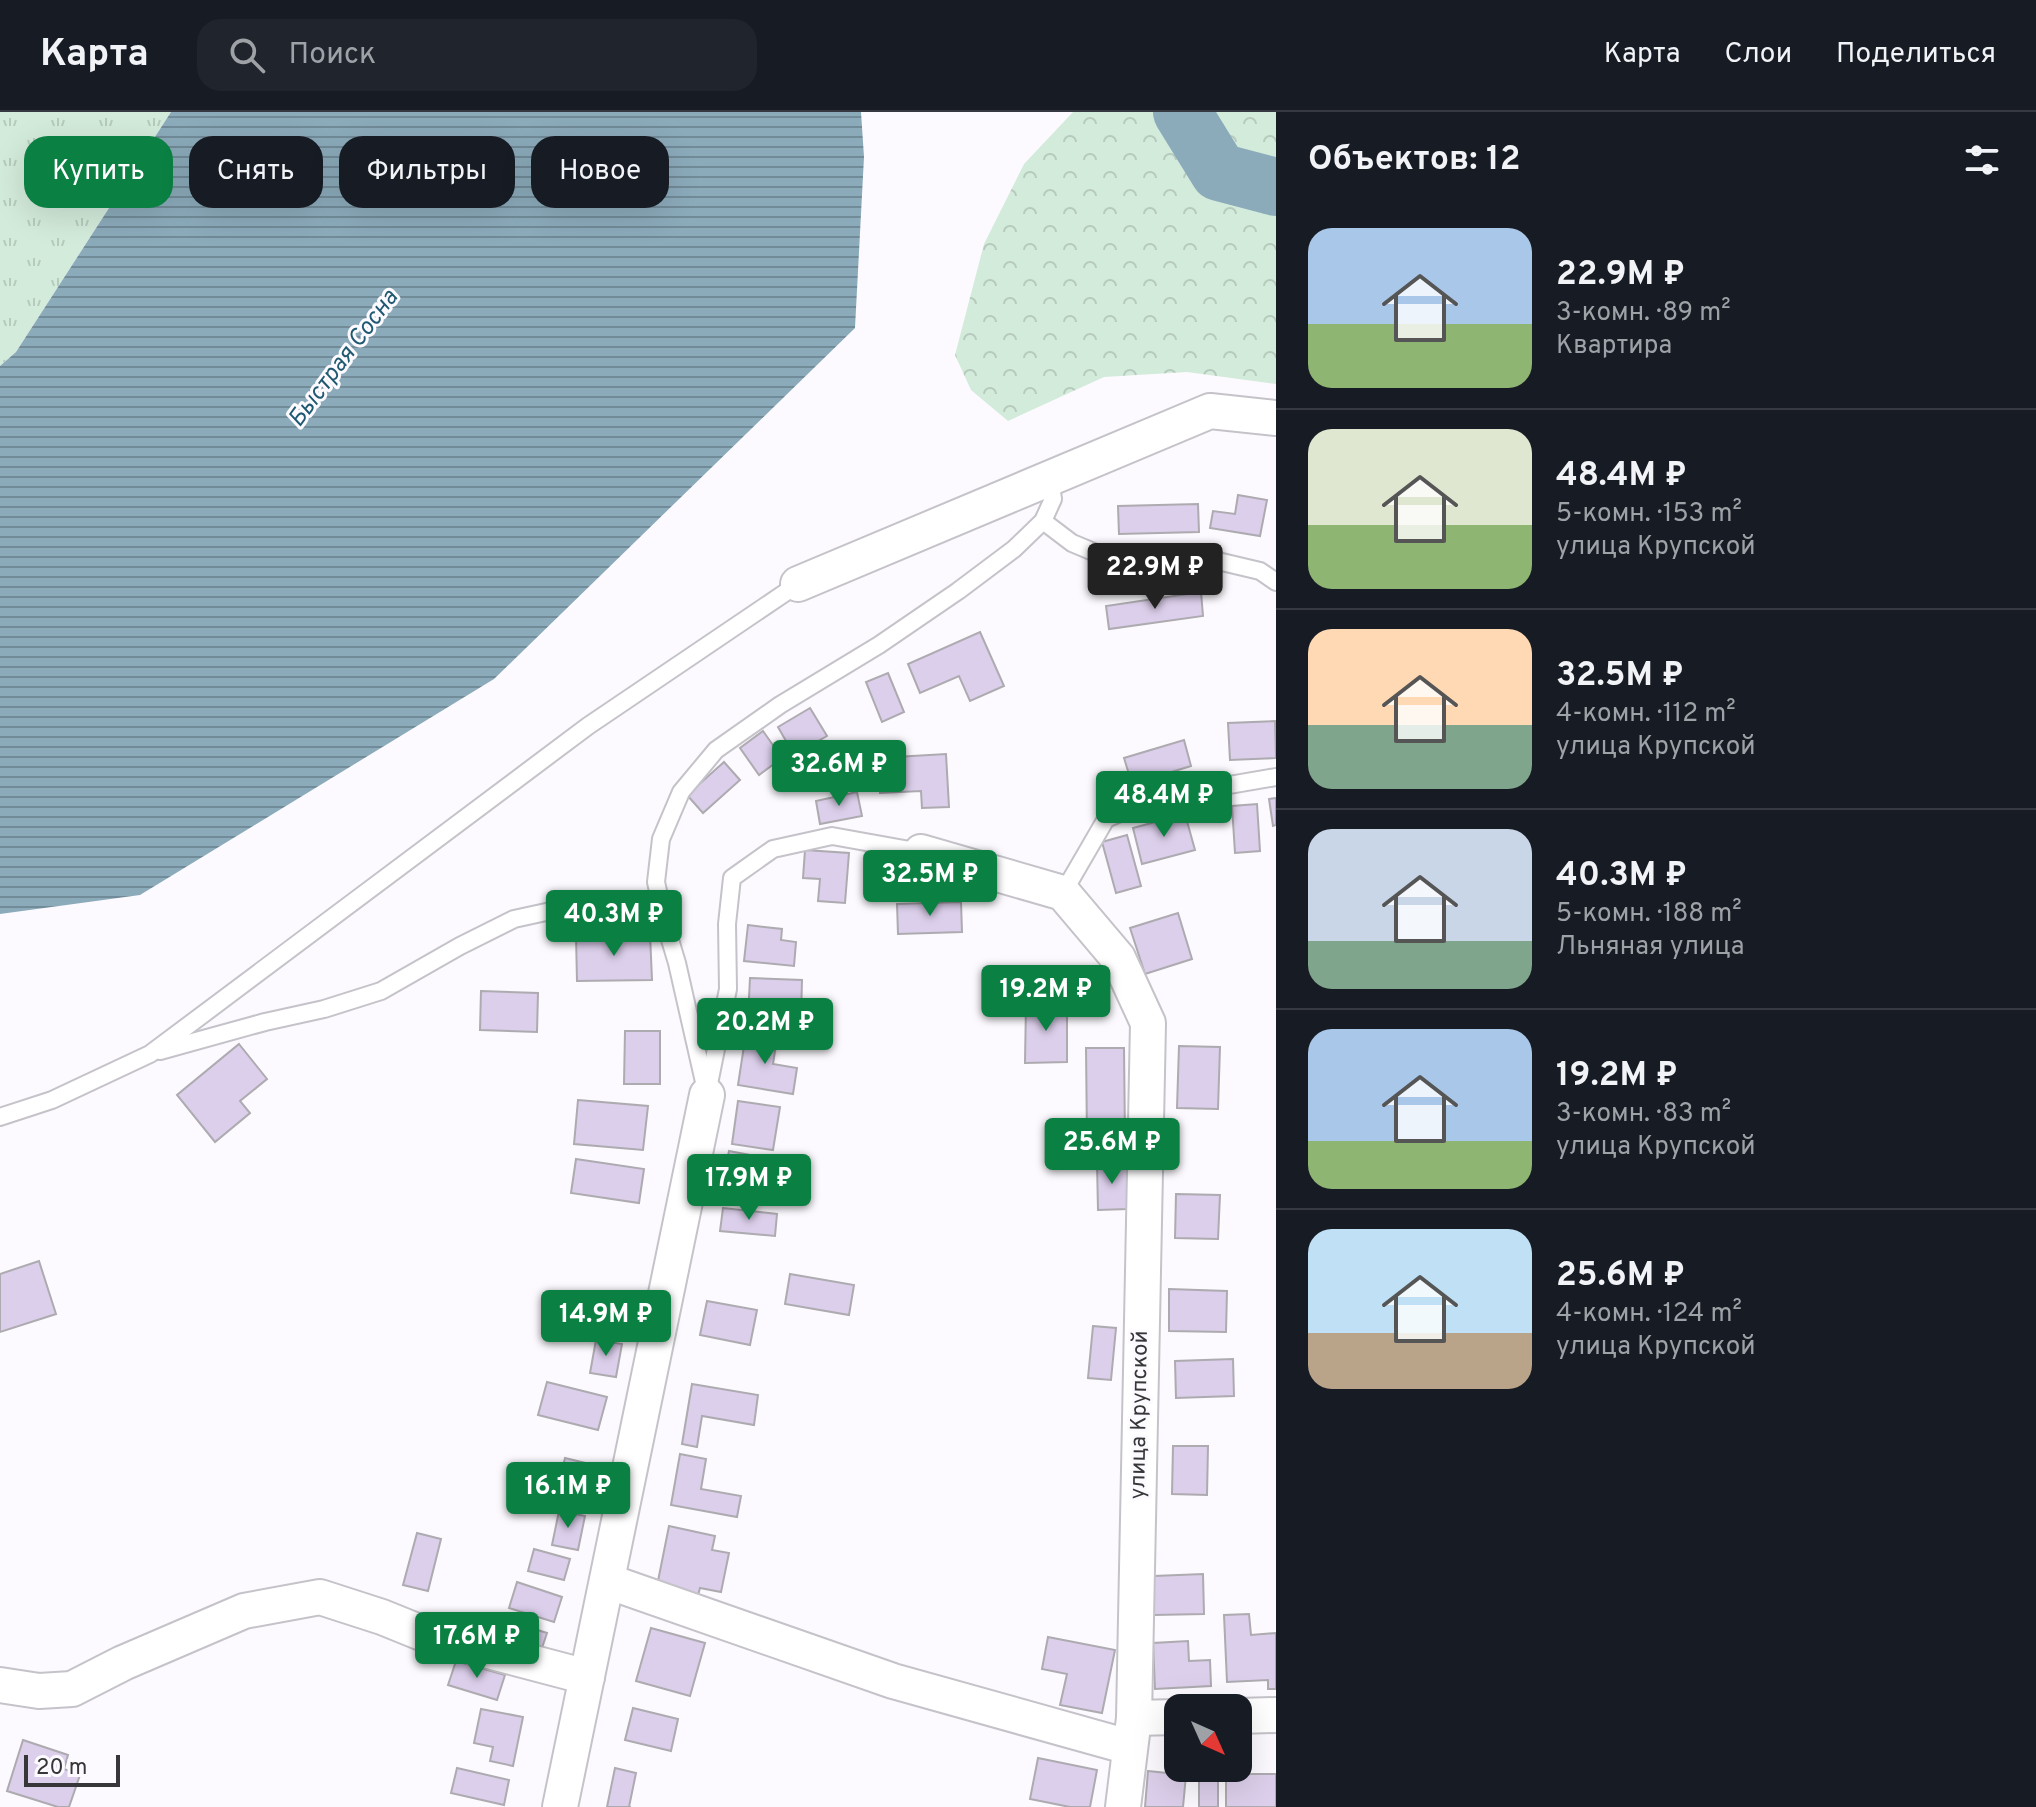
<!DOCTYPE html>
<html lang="ru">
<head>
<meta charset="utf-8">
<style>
	:root { --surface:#171b24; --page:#20242c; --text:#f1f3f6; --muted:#9ea1a6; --line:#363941; --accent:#0b8043 }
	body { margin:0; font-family:Overpass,sans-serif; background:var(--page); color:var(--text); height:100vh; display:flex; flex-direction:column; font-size:30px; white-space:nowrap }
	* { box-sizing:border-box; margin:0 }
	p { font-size:26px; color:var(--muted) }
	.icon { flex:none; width:44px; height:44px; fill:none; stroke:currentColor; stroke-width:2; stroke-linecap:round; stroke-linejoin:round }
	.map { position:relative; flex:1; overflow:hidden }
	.details { display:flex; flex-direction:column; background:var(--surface); width:760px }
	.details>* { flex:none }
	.banner { position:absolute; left:24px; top:24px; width:760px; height:72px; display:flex; gap:16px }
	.needle { width:52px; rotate:135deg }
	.tools { position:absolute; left:1164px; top:1582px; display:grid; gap:16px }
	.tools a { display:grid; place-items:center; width:88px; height:88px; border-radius:16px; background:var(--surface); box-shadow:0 8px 32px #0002; font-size:40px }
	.scale { position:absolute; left:24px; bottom:20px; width:96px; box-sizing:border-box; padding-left:8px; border:4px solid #373739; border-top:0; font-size:22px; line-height:28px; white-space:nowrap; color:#373739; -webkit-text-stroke:6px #fcfafe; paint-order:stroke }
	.price { position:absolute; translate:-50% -68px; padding:0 18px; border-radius:8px; background:var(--accent); color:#fff; font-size:26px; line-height:52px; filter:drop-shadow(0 2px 4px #0008) }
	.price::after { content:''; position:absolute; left:50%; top:48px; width:24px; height:18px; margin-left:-12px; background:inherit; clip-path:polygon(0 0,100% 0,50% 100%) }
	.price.selected { background:#222; color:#fff }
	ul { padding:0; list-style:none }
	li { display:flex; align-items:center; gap:24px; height:200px; padding:0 32px }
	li+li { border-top:2px solid var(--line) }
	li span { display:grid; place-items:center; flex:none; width:224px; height:160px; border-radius:24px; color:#555 }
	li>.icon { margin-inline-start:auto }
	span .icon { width:96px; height:96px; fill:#fffc; stroke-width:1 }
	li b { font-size:34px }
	h2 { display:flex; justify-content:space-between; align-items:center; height:96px; padding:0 32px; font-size:34px }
	.tag { padding:0 28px; border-radius:24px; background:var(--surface); box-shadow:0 8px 32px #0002; font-size:28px; line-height:72px }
	.tag.selected { background:var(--accent); color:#fff }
	header { display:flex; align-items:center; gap:48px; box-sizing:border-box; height:112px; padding:0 40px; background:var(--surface); border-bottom:2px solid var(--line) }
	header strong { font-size:38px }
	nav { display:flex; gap:44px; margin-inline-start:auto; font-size:28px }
	.search { width:560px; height:72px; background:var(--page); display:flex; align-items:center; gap:20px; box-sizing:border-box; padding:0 28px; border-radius:24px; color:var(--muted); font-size:30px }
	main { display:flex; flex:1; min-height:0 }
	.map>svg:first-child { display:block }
	.grass { fill:url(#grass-tufts) }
	.forest { fill:url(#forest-crowns) }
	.water { fill:url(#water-rules) }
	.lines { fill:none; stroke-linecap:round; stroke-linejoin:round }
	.river { stroke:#8baaba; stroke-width:58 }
	.building { fill:#dccfeb; stroke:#adaab0; stroke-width:2 }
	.lane-casing { stroke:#c5c3c9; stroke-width:20 }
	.street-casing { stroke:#c5c3c9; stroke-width:38 }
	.lane { stroke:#fff; stroke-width:16 }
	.street { stroke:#fff; stroke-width:34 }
	.labels { text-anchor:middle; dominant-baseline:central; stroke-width:6; stroke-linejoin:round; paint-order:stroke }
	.street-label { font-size:22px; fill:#373739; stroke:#fcfafe }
	.water-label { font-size:24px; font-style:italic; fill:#1e5871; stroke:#fcfafe }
</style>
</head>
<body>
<header>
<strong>Карта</strong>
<div class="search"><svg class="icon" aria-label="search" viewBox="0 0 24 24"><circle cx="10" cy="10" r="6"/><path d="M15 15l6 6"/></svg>Поиск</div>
<nav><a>Карта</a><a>Слои</a><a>Поделиться</a></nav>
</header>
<main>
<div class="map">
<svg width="1276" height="1695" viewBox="0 0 1276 1695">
	<defs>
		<pattern id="grass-tufts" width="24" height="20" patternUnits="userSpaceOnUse" patternTransform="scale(2)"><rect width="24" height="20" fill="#d3ebdb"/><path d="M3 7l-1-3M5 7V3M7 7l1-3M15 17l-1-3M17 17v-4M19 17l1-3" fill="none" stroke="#b6cabd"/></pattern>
		<pattern id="forest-crowns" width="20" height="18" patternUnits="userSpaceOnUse" patternTransform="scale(2)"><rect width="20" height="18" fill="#d3ebdb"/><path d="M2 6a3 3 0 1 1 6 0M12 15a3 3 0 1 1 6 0" fill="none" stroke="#b6cabd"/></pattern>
		<pattern id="water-rules" width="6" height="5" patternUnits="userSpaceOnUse" patternTransform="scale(2)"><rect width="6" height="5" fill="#8baaba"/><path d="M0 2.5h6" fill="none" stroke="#728b98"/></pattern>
	</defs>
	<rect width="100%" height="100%" fill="#fcfafe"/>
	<path class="grass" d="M0 0H171L16 240 0 254Z"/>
	<path class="forest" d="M1073 0H1276V272L1187 260 1104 265 1008 309 971 278 955 243 984 132 1024 52Z"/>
	<path class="water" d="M171 0H861L864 45 855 216 494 567 140 783 0 802V254L16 240Z"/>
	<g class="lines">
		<path class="river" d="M1182 0 1219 60 1276 75"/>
	</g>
	<g class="building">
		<path d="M1238 383 1267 388 1260 424 1210 416 1213 399 1235 402Z"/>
		<path d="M1198 392 1199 420 1119 422 1118 394Z"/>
		<path d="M1201 480 1203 504 1109 517 1106 494Z"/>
		<path d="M980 520 1004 574 970 589 959 564 920 581 908 552Z"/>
		<path d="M888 561 904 600 882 610 866 570Z"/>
		<path d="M810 596 827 624 794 643 778 615Z"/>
		<path d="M1275 609 1276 646 1230 648 1228 611Z"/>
		<path d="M763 619 782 646 759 663 740 636Z"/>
		<path d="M1184 628 1191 654 1132 672 1124 646Z"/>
		<path d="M946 642 949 695 922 696 921 679 880 681 878 646Z"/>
		<path d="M724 650 740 668 703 701 687 683Z"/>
		<path d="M857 680 862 704 820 712 816 689Z"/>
		<path d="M1276 686V713L1273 714 1269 687Z"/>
		<path d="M1257 692 1260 739 1235 741 1232 694Z"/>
		<path d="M1185 702 1195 738 1142 752 1133 716Z"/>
		<path d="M1127 723 1141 774 1116 781 1102 730Z"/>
		<path d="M805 738 849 741 845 791 818 789 820 767 803 766Z"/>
		<path d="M870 746 930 751 927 782 868 777Z"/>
		<path d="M961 790 962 820 898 822 897 792Z"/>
		<path d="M1178 801 1192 847 1145 862 1130 816Z"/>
		<path d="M748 813 782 817 781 828 796 830 794 854 744 849Z"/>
		<path d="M650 822 652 868 577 869 576 824Z"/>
		<path d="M750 866 802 868 801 907 748 905Z"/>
		<path d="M481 879 538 881 537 920 480 918Z"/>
		<path d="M1026 891 1067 892V950L1025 951Z"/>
		<path d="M625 919H660V972H624Z"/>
		<path d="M746 921 777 926 773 952 797 956 793 982 738 973Z"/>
		<path d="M239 932 267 967 240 989 250 1001 215 1030 177 983Z"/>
		<path d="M1179 934 1220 935 1218 997 1177 996Z"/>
		<path d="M1086 936H1124L1125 1026 1087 1027Z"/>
		<path d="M578 988 648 994 643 1038 574 1032Z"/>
		<path d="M738 989 780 995 773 1038 732 1032Z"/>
		<path d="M729 1039 767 1046 759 1084 721 1077Z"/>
		<path d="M576 1047 644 1057 639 1091 571 1081Z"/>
		<path d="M1127 1050 1128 1097 1098 1098 1097 1051Z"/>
		<path d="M1176 1082 1220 1083 1218 1127 1175 1126Z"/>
		<path d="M723 1096 777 1102 775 1124 720 1119Z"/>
		<path d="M39 1149 56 1202 0 1220V1162Z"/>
		<path d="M790 1162 854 1173 849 1203 785 1192Z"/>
		<path d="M1169 1177 1227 1179 1226 1220 1169 1219Z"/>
		<path d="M576 1183 628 1190 624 1221 573 1214Z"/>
		<path d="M707 1189 757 1198 750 1233 700 1223Z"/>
		<path d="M1093 1214 1116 1216 1111 1268 1088 1266Z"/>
		<path d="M596 1228 622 1232 616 1265 590 1261Z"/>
		<path d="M1233 1247 1234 1284 1176 1286 1175 1249Z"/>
		<path d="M547 1270 607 1285 598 1318 538 1303Z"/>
		<path d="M692 1272 758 1283 754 1313 702 1304 697 1335 682 1332Z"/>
		<path d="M1173 1334H1208L1207 1383 1172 1382Z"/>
		<path d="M680 1342 706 1347 701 1377 741 1384 737 1405 671 1393Z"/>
		<path d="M565 1346 594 1353 585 1390 556 1383Z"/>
		<path d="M559 1399 585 1404 578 1438 552 1433Z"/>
		<path d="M669 1414 715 1424 712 1438 729 1441 721 1480 700 1476 697 1487 656 1479Z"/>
		<path d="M417 1421 441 1427 428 1479 403 1473Z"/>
		<path d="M534 1437 570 1447 564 1468 528 1459Z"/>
		<path d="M1203 1462 1204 1502 1154 1503V1464Z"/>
		<path d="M517 1470 562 1485 554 1510 509 1496Z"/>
		<path d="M1249 1502 1251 1523 1276 1521V1577H1268V1568L1227 1570 1224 1503Z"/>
		<path d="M490 1503 547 1521 540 1542 483 1524Z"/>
		<path d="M651 1516 705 1531 690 1584 636 1569Z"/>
		<path d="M1048 1525 1115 1538 1102 1601 1060 1593 1067 1562 1042 1557Z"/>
		<path d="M1188 1529 1189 1549 1210 1548 1211 1574 1155 1577 1153 1531Z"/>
		<path d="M456 1549 505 1563 497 1588 448 1573Z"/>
		<path d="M633 1596 678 1607 671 1639 625 1628Z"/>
		<path d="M481 1597 523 1605 513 1654 490 1649 493 1635 474 1631Z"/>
		<path d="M23 1628 68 1643 64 1657 80 1663 69 1695H58L7 1679Z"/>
		<path d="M1038 1646 1097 1658 1090 1695H1070L1030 1687Z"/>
		<path d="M457 1656 509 1668 504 1693 451 1681Z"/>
		<path d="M615 1656 636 1661 629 1695H631H607Z"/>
		<path d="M1148 1659 1186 1663 1183 1695H1145Z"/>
		<rect x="1226" y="1662" width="50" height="33"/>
		<rect x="1199" y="1667" width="19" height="28"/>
	</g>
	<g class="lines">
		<g class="lane-casing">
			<g id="lane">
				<path d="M1043 409 1072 431 1108 446H1205L1260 459 1276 470"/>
				<path d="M1063 781 1106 707 1154 686 1276 665"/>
				<path d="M665 811 656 770 661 727 681 680 716 638 780 593 879 533 958 479 1014 437 1043 409 1053 387 1050 367"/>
				<path d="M160 939 265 910 324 897 381 879 460 834 514 807 578 793 633 795 665 811 677 851 707 983"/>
				<path d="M708 977 728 877 727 812 732 766 773 737 832 724 921 740"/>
				<path d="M0 1005 52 988 150 942 588 614 798 472"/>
			</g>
		</g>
		<g class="street-casing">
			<g id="street">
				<path d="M798 472 1210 299 1276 306"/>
				<path d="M921 740 1063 781 1118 846 1148 911 1134 1606 1123 1695"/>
				<path d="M607 1469 893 1569 1129 1635"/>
				<path d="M0 1573 39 1579 72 1577 123 1551 244 1499 320 1485 382 1505 424 1522 587 1565"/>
				<path d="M1238 1604 1276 1603"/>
				<path d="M1134 1606 1178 1605"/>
				<path d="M560 1695 707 983"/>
			</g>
		</g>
		<use href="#lane" class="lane"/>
		<use href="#street" class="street"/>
	</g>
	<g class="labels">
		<g class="street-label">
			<text transform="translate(1140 1303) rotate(-89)">улица Крупской</text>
		</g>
		<g class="water-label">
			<text transform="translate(344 247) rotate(-53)">Быстрая Сосна</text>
		</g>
	</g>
</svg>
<div class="tools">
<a><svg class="needle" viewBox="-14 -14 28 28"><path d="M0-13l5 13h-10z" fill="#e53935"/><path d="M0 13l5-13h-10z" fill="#9ea1a6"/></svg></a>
</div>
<div class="scale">20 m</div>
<b class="price selected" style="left:1155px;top:499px">22.9M ₽</b>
<b class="price" style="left:839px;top:696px">32.6M ₽</b>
<b class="price" style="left:1164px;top:727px">48.4M ₽</b>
<b class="price" style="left:930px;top:806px">32.5M ₽</b>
<b class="price" style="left:614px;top:846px">40.3M ₽</b>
<b class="price" style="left:1046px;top:921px">19.2M ₽</b>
<b class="price" style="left:765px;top:954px">20.2M ₽</b>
<b class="price" style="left:1112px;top:1074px">25.6M ₽</b>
<b class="price" style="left:749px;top:1110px">17.9M ₽</b>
<b class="price" style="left:606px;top:1246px">14.9M ₽</b>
<b class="price" style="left:568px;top:1418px">16.1M ₽</b>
<b class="price" style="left:477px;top:1568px">17.6M ₽</b>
<div class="banner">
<a class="tag selected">Купить</a>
<a class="tag">Снять</a>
<a class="tag">Фильтры</a>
<a class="tag">Новое</a>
</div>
</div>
<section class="details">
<h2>Объектов: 12<svg class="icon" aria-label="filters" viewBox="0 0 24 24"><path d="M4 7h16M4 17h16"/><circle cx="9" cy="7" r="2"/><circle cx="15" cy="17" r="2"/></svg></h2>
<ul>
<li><span style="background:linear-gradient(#a9c7e8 60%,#8fb573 0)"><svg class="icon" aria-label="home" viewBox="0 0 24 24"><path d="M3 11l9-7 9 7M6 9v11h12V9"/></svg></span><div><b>22.9M ₽</b><p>3-комн. · 89 m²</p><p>Квартира</p></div></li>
<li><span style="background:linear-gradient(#dfe7d0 60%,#8fb573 0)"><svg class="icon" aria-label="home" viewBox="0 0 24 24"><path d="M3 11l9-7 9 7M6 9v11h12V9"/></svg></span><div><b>48.4M ₽</b><p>5-комн. · 153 m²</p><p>улица Крупской</p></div></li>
<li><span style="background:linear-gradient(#ffd9b3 60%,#7fa58c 0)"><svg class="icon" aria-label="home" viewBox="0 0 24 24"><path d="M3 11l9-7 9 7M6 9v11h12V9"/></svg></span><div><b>32.5M ₽</b><p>4-комн. · 112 m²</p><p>улица Крупской</p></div></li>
<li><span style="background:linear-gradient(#c9d6e8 70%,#7fa58c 0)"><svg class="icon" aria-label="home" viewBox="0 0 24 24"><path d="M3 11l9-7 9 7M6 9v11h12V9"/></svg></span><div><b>40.3M ₽</b><p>5-комн. · 188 m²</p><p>Льняная улица</p></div></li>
<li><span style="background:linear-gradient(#a9c7e8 70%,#8fb573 0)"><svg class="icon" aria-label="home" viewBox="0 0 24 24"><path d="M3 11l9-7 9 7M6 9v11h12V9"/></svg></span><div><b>19.2M ₽</b><p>3-комн. · 83 m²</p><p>улица Крупской</p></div></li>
<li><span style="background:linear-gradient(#bfe0f5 65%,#b9a48a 0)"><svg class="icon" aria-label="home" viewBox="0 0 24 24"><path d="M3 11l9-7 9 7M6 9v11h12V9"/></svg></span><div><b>25.6M ₽</b><p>4-комн. · 124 m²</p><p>улица Крупской</p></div></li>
</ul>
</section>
</main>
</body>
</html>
